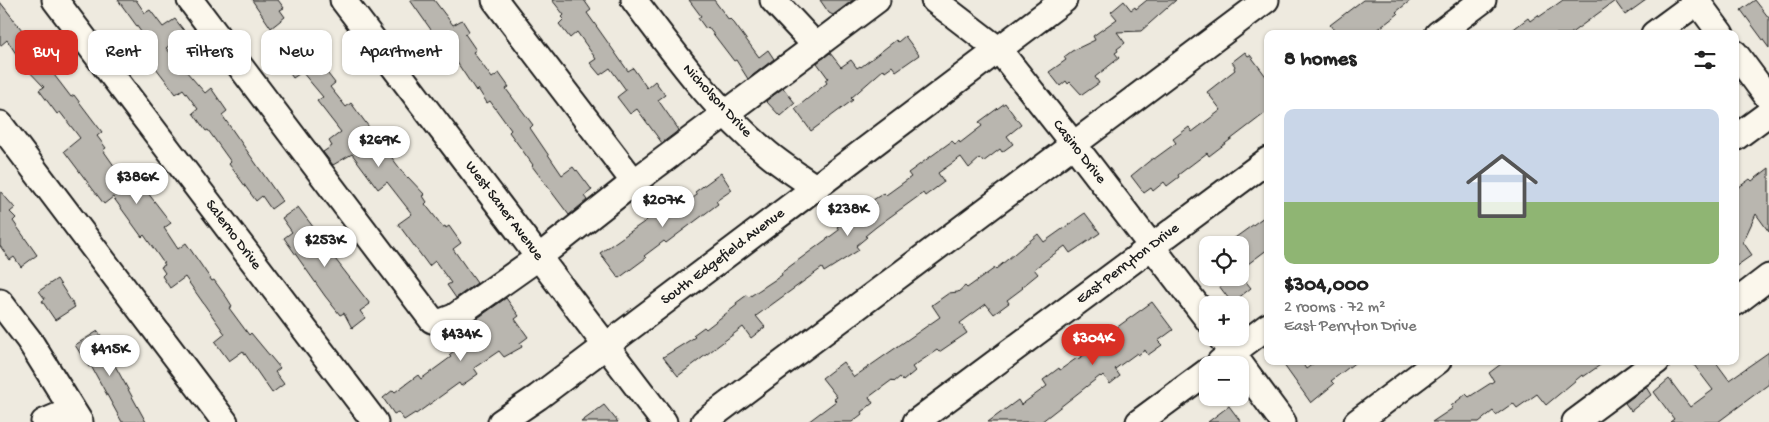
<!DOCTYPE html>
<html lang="en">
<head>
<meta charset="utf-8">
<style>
	:root { --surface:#fff; --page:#f6f6f6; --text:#222; --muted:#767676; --accent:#d93025 }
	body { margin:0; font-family:"Gochi Hand",sans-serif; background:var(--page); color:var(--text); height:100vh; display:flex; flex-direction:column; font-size:19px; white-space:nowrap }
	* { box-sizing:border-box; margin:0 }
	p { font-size:16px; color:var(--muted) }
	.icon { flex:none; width:28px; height:28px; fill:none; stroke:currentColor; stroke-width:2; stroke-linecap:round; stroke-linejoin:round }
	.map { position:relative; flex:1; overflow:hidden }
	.side { position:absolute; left:1264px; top:30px; width:475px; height:335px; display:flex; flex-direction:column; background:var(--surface); border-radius:10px; box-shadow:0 1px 4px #0004 }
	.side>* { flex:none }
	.hud { position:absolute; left:15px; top:30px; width:475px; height:45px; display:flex; gap:10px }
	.controls { position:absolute; left:1199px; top:236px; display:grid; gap:10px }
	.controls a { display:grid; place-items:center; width:50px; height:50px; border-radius:10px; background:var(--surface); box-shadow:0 1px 4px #0004; font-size:25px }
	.price { position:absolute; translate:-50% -42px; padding:0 11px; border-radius:18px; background:#fff; color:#222; font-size:16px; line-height:32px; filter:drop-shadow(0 1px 2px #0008) }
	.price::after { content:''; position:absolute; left:50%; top:30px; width:15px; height:11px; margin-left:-8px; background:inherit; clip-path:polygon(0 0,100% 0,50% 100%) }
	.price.on { background:var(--accent); color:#fff }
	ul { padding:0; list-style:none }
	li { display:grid; align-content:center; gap:10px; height:265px; padding:0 20px }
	li span { display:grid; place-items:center; height:155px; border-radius:10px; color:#555 }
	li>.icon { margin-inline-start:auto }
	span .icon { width:90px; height:90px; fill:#fffc; stroke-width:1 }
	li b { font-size:21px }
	h2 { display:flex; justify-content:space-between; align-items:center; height:60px; padding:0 20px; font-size:21px }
	.chip { padding:0 18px; border-radius:10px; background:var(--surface); box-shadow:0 1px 4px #0004; font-size:18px; line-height:45px }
	.chip.on { background:var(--accent); color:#fff }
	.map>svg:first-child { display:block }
	.building { fill:#b9b6af; stroke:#1c1c1c }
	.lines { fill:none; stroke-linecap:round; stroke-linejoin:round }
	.minor-casing { stroke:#1c1c1c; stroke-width:29 }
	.minor { stroke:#fbf7ec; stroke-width:25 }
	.labels { text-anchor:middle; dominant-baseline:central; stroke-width:4; stroke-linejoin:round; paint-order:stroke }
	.street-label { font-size:15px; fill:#1c1c1c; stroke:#fbf7ec }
</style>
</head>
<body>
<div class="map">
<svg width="1769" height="422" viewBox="0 0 1769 422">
	<rect width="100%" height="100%" fill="#eeeadf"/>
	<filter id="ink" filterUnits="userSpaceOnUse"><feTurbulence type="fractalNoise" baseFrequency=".02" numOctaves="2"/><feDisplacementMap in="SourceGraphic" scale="10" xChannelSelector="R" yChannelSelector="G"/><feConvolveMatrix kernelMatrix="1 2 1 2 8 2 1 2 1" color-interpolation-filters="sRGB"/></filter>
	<g filter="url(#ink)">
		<g class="building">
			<path d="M118 0H136L145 13 150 10 163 27 175 19 186 33 166 48 205 93 211 88 227 111 222 115 282 201 271 209 262 196 256 201 229 164 231 162 208 130 206 131 193 113 198 109 183 89 176 94 136 42 144 36Z"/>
			<path d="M252 0H278L284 8 280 10 285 17 271 28Z"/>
			<path d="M410 0H434L453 25 462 20 469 31 465 34 476 50 473 52 492 78 499 73 509 87 506 89 533 125 530 128 562 175 573 167 576 171 577 170 592 190 584 196 587 200 569 215 532 166 533 165 509 132 511 130 490 101 487 103 478 89 476 91 448 49 446 51Z"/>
			<path d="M552 0H584L591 10 587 13 628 71 633 68 647 88 655 81 665 95 658 100 679 130 662 143 637 109 630 114 617 97 626 90 610 68 600 75 590 63 596 59 577 32 570 38 559 24 564 19 562 17 564 15Z"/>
			<path d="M689 0H714L729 20 730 19 734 23 759 57 768 50 774 59 748 79 736 60 734 61 708 27 706 29 698 18 701 16Z"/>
			<path d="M820 0H853L833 15 829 13Z"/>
			<path d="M1147 0H1176L1141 31 1117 32 1125 43 1117 49 1118 51 1115 53 1119 58 1095 77 1099 83 1082 95 1070 82 1068 84 1066 81 1060 86 1049 72 1066 60 1064 57 1072 51 1095 40 1093 36 1117 19 1111 12 1124 1 1131 10 1135 7 1136 9Z"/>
			<path d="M1363 0H1411L1396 12 1398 14 1372 34H1337L1330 25Z"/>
			<path d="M1563 0H1646L1625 15 1615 1 1570 34H1507L1528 18 1530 21 1538 15 1539 17Z"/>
			<path d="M1755 0 1769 18V48L1741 10Z"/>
			<path d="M0 2 33 44 35 43 47 62 45 63 71 97 74 95 102 132 97 136 106 148 103 150 122 177 131 171 171 223 164 228 178 249 186 243 212 281 214 280 227 298 232 306 229 308 249 335 251 333 280 368 275 372 284 384 272 393 243 351 229 361 215 342 225 334 185 277 170 288 162 276 165 273 161 267 165 265 144 235 142 237 113 197 104 204 64 151 80 138 60 112 57 114 39 90 44 87 24 66 7 40 0 46Z"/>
			<path d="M285 34 296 49 304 43 335 83 330 87 346 107 351 103 407 178 408 177 425 195 423 196 427 202 425 204 443 227 445 226 446 228 449 226 461 243 453 249 477 283 456 298 447 285 451 283 435 261 429 266 398 224 412 214 387 182 378 189 352 154 333 165 323 152 332 146 329 141 341 132 317 101 323 97 302 72 293 78 270 46Z"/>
			<path d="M905 36 919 55 896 71 892 66 885 71 884 69 851 98 853 100 811 131 795 109 827 83 825 80 828 78 817 63 830 53 841 67 851 60 857 68 860 66 861 67 896 40 898 42Z"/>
			<path d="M1245 52 1248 56 1250 55 1268 79V111L1209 156 1207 153 1178 175 1179 177 1167 186 1164 182 1153 191 1151 188 1144 193 1131 176 1153 158 1154 159 1176 143 1173 139 1189 127 1192 132 1221 110 1207 92 1235 70 1234 68 1235 66 1232 62Z"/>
			<path d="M783 88 795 103 780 116 766 101Z"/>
			<path d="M1005 103 1021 125 1007 136 1013 144 1002 152 1000 149 983 162 980 158 969 168 961 157 938 173 944 182 925 196 923 193 876 227 865 236 867 237 856 246 859 250 824 272 822 268 756 316 765 327 751 338 743 327 678 376 663 357 695 337 693 335 704 327 706 329 737 305 736 303 747 295 749 297 782 275 781 273 839 230 837 227 847 219 850 223 876 204 873 200 884 193 886 195 911 177 908 173 952 141 955 144 959 141 960 143 982 126 979 122Z"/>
			<path d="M1769 168V232L1756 214 1743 242 1752 255 1735 267V190L1750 179 1752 181Z"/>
			<path d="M721 173 732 190 716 201 718 204 666 243 664 241 644 256 646 258 619 278 600 253 647 220 645 217 659 206 667 217 697 195 695 192Z"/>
			<path d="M0 191 15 208 10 212 16 218 13 221 37 255 21 267 14 257 10 260 0 246Z"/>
			<path d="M298 207 317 232 315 233 370 304 360 311 365 318 352 328 344 313 340 315 325 296 284 238 292 232 282 218Z"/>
			<path d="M1085 213 1100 233 1070 253 1065 246 1034 269 1038 274 1022 287 1023 288 1007 300 1009 303 994 314 986 304 960 323 967 333 939 352 937 350 912 367 915 371 903 381 900 377 894 382 892 380 869 397 873 403 861 412 862 414 852 422H808L836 401 834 399 837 397 822 378 843 362 854 377 940 317 932 305 949 293 958 292 965 286 967 288 995 268 996 269 1038 234 1044 242Z"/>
			<path d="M1268 214V249L1240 270V245H1225Z"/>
			<path d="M1213 278H1243L1251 288 1232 303Z"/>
			<path d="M57 279 75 307 55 320 42 301 45 299 39 291Z"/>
			<path d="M506 298 519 316 515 319 528 337 520 343 522 347 504 357 499 351 474 368 478 374 461 386 459 383 416 414 415 413 404 420 398 412 394 414 383 398 393 390 395 392 418 375 421 379 451 357 449 355 459 347 462 351 486 334 475 320Z"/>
			<path d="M1152 302 1173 330 1158 341 1162 345 1148 355 1145 350 1138 355 1137 353 1115 369 1120 376 1110 384 1103 375 1101 377 1100 376 1041 422H988L1018 400 1021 405 1047 386 1043 380 1059 368 1060 370 1077 358 1078 359 1101 344 1098 341Z"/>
			<path d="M98 331 116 361 113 362 146 422H122L91 366 89 367 75 345Z"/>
			<path d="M1769 352V384L1718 422H1670L1674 419 1654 392 1669 379 1690 407 1713 390 1691 361H1715L1729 380Z"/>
			<path d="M1281 361H1301L1306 369 1317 361H1357L1331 381 1334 384 1311 403Z"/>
			<path d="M1505 361H1606L1583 377 1582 375 1546 405 1537 394 1517 408 1513 403 1496 415 1493 411 1479 422H1432L1453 408 1451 406 1466 394 1469 397 1494 381 1489 373Z"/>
			<path d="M1646 387 1651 395 1631 411 1625 403Z"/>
			<path d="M604 405 618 422H581Z"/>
			<path d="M1229 406 1241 422H1208Z"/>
		</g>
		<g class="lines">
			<g class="minor-casing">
				<g id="minor">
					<path d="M55 0 375 422"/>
					<path d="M190 0 432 320 441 322 454 317 539 257 634 182 877 0"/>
					<path d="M343 0 664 422"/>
					<path d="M495 0 634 182"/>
					<path d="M634 0C675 54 714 109 766 152 781 165 799 176 816 188"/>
					<path d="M773 0 816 46"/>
					<path d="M934 0 999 50 1074 145 1208 320"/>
					<path d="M1696 0 1721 34"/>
					<path d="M1438 34 1483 0"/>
					<path d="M1654 34 1700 0"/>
					<path d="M1735 53 1769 99"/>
					<path d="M0 124 225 422"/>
					<path d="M1735 138 1769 113"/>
					<path d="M0 302 29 340 80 422"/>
					<path d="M1735 303 1769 277"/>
					<path d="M1221 338 1283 422"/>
					<path d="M1220 362 1268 326"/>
					<path d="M44 422 72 410"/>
					<path d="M501 422 538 397 1064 0"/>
					<path d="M704 422 1266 0"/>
					<path d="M916 422 1268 160"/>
					<path d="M1139 422 1208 371"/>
					<path d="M1357 422 1438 361"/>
					<path d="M1575 422 1657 361"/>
				</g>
			</g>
			<use href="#minor" class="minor"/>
		</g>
	</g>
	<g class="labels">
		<g class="street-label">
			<text transform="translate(717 101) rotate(47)">Nicholson Drive</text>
			<text transform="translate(1079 152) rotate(52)">Casino Drive</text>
			<text transform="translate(504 211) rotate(53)">West Saner Avenue</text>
			<text transform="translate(233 235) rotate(53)">Salerno Drive</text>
			<text transform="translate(723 257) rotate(-37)">South Edgefield Avenue</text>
			<text transform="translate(1128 264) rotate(-37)">East Perryton Drive</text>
		</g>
	</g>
</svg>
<div class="controls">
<a><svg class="icon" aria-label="locate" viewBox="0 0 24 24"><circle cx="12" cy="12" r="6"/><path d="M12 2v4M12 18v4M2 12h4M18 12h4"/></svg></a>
<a>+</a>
<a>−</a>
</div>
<b class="price" style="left:379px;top:168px">$269K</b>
<b class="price" style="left:137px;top:205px">$386K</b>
<b class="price" style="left:663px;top:228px">$207K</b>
<b class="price" style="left:848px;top:237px">$238K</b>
<b class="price" style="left:325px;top:268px">$253K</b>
<b class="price" style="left:461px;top:362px">$434K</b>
<b class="price on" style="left:1093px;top:366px">$304K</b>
<b class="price" style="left:110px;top:377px">$415K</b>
<div class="hud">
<a class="chip on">Buy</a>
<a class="chip">Rent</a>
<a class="chip">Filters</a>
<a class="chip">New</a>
<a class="chip">Apartment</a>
</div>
<section class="side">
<h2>8 homes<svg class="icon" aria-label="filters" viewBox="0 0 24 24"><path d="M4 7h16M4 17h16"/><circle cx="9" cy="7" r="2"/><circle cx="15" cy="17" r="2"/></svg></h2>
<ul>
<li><span style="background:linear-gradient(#c9d6e8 60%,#8fb573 0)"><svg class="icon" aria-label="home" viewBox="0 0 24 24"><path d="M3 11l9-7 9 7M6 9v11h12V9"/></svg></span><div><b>$304,000</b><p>2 rooms · 72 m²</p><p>East Perryton Drive</p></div></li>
</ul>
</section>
</div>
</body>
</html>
